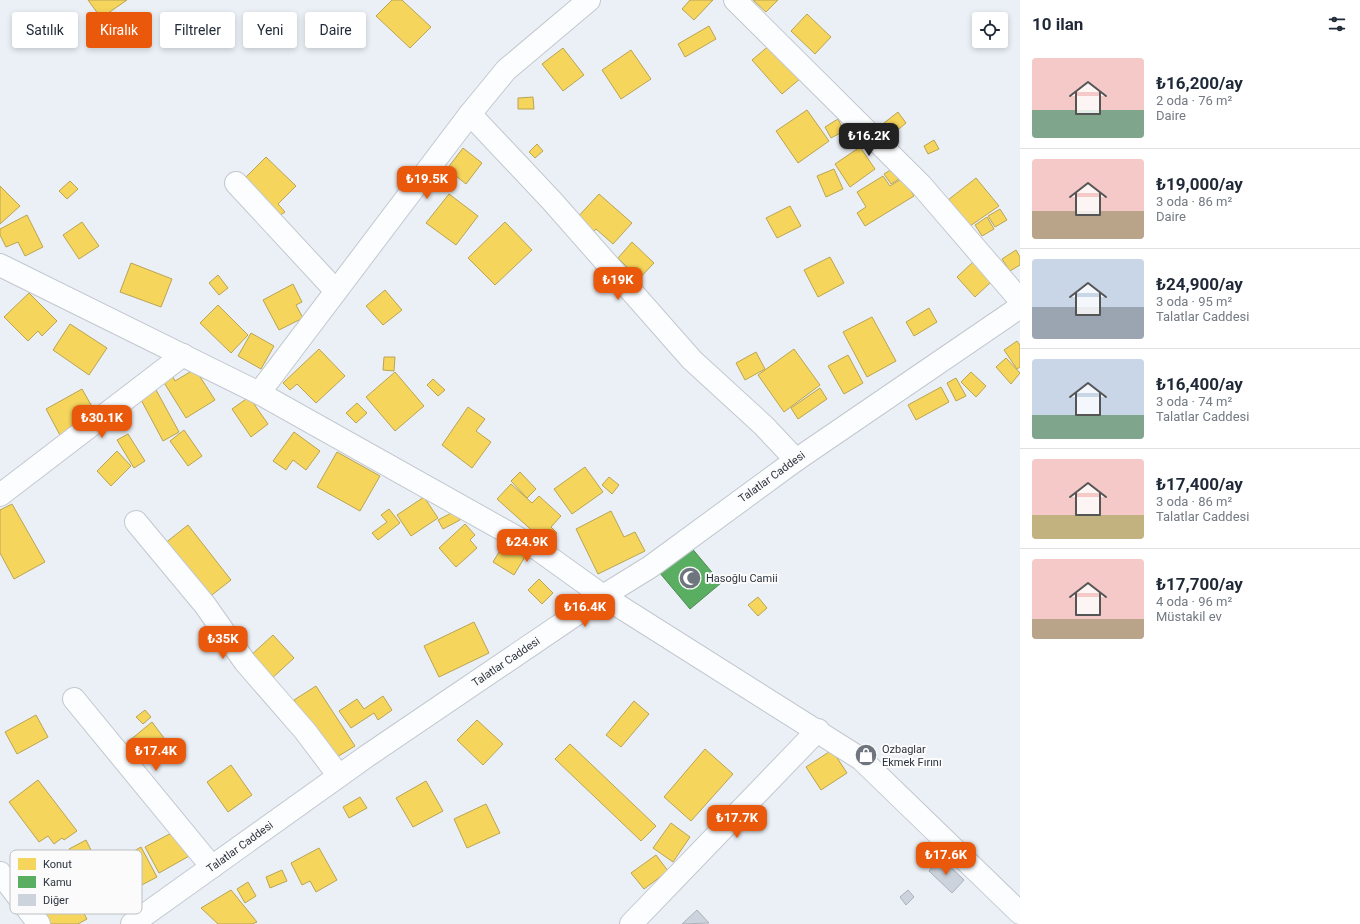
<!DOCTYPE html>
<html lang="tr">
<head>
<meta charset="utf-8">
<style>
	:root { --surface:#fff; --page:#f2f2f3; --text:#1f2937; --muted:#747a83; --line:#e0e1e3; --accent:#ea580c }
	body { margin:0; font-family:Roboto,sans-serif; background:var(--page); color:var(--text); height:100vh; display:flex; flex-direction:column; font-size:15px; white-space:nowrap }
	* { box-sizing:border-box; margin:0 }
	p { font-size:13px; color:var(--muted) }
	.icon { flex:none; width:22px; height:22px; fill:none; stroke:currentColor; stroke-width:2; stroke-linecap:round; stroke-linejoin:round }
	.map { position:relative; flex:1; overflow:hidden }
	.drawer { display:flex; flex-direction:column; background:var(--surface); width:340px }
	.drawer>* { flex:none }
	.guide { position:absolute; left:12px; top:12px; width:380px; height:36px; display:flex; gap:8px }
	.tools { position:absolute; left:972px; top:12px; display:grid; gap:8px }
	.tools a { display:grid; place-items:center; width:36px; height:36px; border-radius:4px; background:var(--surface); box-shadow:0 2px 6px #0003; font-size:20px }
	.price { position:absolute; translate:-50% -34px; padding:0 9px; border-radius:8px; background:var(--accent); color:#fff; font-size:13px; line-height:26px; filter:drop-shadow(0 1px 2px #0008) }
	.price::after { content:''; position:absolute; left:50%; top:24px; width:12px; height:9px; margin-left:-6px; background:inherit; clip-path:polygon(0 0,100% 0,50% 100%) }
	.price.active { background:#222; color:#fff }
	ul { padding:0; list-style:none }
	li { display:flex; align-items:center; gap:12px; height:100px; padding:0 12px }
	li+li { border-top:1px solid var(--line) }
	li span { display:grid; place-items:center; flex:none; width:112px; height:80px; border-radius:4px; color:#555 }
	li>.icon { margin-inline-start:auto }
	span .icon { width:48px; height:48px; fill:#fffc; stroke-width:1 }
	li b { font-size:17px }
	h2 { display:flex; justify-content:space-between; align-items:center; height:48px; padding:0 12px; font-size:17px }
	.tag { padding:0 14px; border-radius:4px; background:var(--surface); box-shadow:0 2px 6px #0003; font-size:14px; line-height:36px }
	.tag.active { background:var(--accent); color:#fff }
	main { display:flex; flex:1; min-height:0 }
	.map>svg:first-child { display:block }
	.homes { fill:#f6d55c; stroke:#b9a453 }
	.public { fill:#5aae61; stroke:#4c8956 }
	.building { fill:#cdd3dc; stroke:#abb1b8 }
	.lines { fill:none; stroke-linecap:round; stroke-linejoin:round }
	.minor-casing { stroke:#c2c8d0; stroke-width:24 }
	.minor { stroke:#fcfdfe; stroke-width:22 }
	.labels { text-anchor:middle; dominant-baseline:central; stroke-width:4; stroke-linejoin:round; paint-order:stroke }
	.street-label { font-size:11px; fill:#2b333e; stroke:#fbfbfb }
	.poi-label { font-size:11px; fill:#2b333e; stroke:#fbfbfb; text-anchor:start }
	.key { fill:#fbfbfb; stroke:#bdbfc2; stroke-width:1 }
	.key-label { font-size:11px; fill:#2b333e }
</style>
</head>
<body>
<main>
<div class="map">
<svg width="1020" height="924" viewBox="0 0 1020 924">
	<rect width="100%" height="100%" fill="#ebf0f6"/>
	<g class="homes">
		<path d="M88 0H127L101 18Z"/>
		<path d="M392 0H402L431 27 410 48 376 16Z"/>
		<path d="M690 0H713L694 20 682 9Z"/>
		<path d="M753 0H778L766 12Z"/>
		<path d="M807 14 831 37 815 54 791 31Z"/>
		<path d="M709 26 716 39 685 57 678 44Z"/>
		<path d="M771 44 801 78 782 94 752 60Z"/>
		<path d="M563 48 584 75 563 91 542 64Z"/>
		<path d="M631 50 651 79 621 99 602 70Z"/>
		<path d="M533 97 534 109H518V98Z"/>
		<path d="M807 110 829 141 798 163 776 131Z"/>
		<path d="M898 112 906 123 893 134 884 123Z"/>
		<path d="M838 119 844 131 831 138 825 127Z"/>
		<path d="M934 140 939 149 928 154 924 146Z"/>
		<path d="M537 144 543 151 535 158 529 152Z"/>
		<path d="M860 147 875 169 850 187 835 164Z"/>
		<path d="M463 148 482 163 466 184 447 169Z"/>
		<path d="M266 157 296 186 278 204 285 212 276 218 240 183Z"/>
		<path d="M834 169 843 189 826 197 817 176Z"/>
		<path d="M892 169 899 179 891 184 884 174Z"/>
		<path d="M883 176 890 186 903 178 914 196 865 226 857 213 866 207 857 192Z"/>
		<path d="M976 178 999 206 970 226 948 200Z"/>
		<path d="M70 181 78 189 67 199 59 191Z"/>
		<path d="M0 186 20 206 0 224Z"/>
		<path d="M449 194 478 216 456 245 426 223Z"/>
		<path d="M599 194 632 223 613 244 596 229 591 234 575 220Z"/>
		<path d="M790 206 801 226 777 238 766 218Z"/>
		<path d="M1000 209 1007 220 995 227 988 216Z"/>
		<path d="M27 215 43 247 25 256 18 242 6 247 0 235V229Z"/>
		<path d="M987 217 994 229 982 236 975 225Z"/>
		<path d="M82 222 99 246 79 259 63 235Z"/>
		<path d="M505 222 532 250 495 285 468 258Z"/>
		<path d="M632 242 654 263 634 284 622 272 627 267 618 258Z"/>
		<path d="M1016 250 1020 257V265L1010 271 1002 259Z"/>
		<path d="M830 257 844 283 818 297 804 270Z"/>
		<path d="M973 262 991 282 975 297 957 277Z"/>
		<path d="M131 263 172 279 161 307 120 292Z"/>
		<path d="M218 275 228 288 219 295 209 283Z"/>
		<path d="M293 284 302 302 296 305 303 318 279 330 263 300Z"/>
		<path d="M385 290 402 310 383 325 366 306Z"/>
		<path d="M29 293 57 321 42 336 38 331 28 341 4 317Z"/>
		<path d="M218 305 248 335 231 353 200 323Z"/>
		<path d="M929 308 937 322 914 336 906 322Z"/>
		<path d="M872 317 896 361 867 377 843 332Z"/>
		<path d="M70 324 107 348 89 375 53 350Z"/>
		<path d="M251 333 274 346 261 369 238 356Z"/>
		<path d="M1017 341 1020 345V367L1017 369 1004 350Z"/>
		<path d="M319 349 345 376 316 403 297 384 290 390 283 383Z"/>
		<path d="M794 349 820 385 784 412 758 375Z"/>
		<path d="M756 352 765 369 745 380 736 363Z"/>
		<path d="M848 355 863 383 844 394 828 366Z"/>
		<path d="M384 357H395L394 371 383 370Z"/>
		<path d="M1006 358 1020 373 1011 384 996 367Z"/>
		<path d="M195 369 215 400 186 418 163 381 172 375 175 381Z"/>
		<path d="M395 372 424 406 395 431 366 397Z"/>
		<path d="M971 372 986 386 976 397 961 382Z"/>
		<path d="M956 378 966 396 956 401 947 383Z"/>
		<path d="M433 379 445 390 438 396 427 385Z"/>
		<path d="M941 387 949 402 916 420 908 405Z"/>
		<path d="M155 388 179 432 163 441 139 396Z"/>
		<path d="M820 388 827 399 798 419 791 408Z"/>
		<path d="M82 389 98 417 61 437 46 409Z"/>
		<path d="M249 397 268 424 251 437 232 409Z"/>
		<path d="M357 403 367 413 356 423 346 413Z"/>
		<path d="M468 407 485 419 476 431 491 442 472 468 442 445Z"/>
		<path d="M184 430 202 456 188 466 170 441Z"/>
		<path d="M294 432 320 451 306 470 293 460 286 470 273 461Z"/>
		<path d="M128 434 145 461 134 468 117 440Z"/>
		<path d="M117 451 131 466 111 486 97 471Z"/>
		<path d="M337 452 380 476 360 511 317 487Z"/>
		<path d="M585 467 603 492 572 514 554 489Z"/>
		<path d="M520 472 536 489 527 498 511 481Z"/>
		<path d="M609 477 619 485 612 494 602 485Z"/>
		<path d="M511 484 532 503 539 496 561 516 551 527 557 533 547 544 497 499Z"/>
		<path d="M424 497 438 518 411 536 397 515Z"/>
		<path d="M12 504 45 562 14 579 0 553V510Z"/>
		<path d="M389 509 400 523 378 540 372 533 387 522 381 515Z"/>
		<path d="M455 511 460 520 443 529 438 520Z"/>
		<path d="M611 511 624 537 635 532 645 551 598 574 576 529Z"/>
		<path d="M465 524 475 535 470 540 477 548 456 567 439 548Z"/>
		<path d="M188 525 231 580 208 598 164 544Z"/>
		<path d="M505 542 526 555 514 575 493 562Z"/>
		<path d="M539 579 553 593 542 604 528 590Z"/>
		<path d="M758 597 767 608 758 616 748 605Z"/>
		<path d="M474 622 489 653 439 677 424 646Z"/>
		<path d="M273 635 294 658 270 680 249 657Z"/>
		<path d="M316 686 355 746 332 760 294 700Z"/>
		<path d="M383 696 392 710 378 720 374 713 351 728 339 711 357 699 364 709Z"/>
		<path d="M634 701 649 714 621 747 606 735Z"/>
		<path d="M145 710 151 717 143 724 136 717Z"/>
		<path d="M36 715 48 737 17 754 5 732Z"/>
		<path d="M477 720 503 744 483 765 457 740Z"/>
		<path d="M152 722 167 742 144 760 129 741Z"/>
		<path d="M570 744 656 826 641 841 555 759Z"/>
		<path d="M705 749 733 774 691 821 664 797Z"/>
		<path d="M832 750 847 773 821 790 806 767Z"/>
		<path d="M231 765 252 795 228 812 207 782Z"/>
		<path d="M38 780 77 831 64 840 62 838 54 844 48 836 39 842 9 802Z"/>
		<path d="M426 781 443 811 413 827 396 798Z"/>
		<path d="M360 797 367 808 349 818 343 807Z"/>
		<path d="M486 804 500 833 467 848 454 819Z"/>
		<path d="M671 823 690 837 673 862 653 848Z"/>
		<path d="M177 830 191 855 159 873 145 847Z"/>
		<path d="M86 840 93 854 77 863 69 849Z"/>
		<path d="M141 847 157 877 134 889 123 869 116 872 111 864Z"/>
		<path d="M319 848 337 880 316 892 310 881 302 885 291 863Z"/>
		<path d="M656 855 668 871 644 889 631 873Z"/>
		<path d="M282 870 287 881 270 888 266 877Z"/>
		<path d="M64 878 87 919 78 924H46L31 896Z"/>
		<path d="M248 882 256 896 245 903 237 889Z"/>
		<path d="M231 890 257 922 252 924H218L201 908Z"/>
	</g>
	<path class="public" d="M690 546 721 583 690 609 659 572Z"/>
	<g class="building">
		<path d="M941 858 964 880 952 893 929 871Z"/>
		<path d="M908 890 914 897 906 905 900 897Z"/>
		<path d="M697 910 709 923 682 924Z"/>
	</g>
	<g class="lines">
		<g class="minor-casing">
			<g id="minor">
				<path d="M735 0 921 185 1020 300"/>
				<path d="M470 114 552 201 692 360 764 426 796 460"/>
				<path d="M236 183 336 291"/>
				<path d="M0 265 259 393 539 550 603 596 861 759 1020 913"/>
				<path d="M259 393 470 114 506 70 589 0"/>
				<path d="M0 495 183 355"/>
				<path d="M136 522 205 605 245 662 305 731 339 776"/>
				<path d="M74 699 212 867"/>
				<path d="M0 873 39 924"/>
				<path d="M132 924 367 756 603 596 650 567 796 460 1020 307"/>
				<path d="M631 924 818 730"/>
			</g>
		</g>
		<use href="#minor" class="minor"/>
	</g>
	<defs>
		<g id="mosque-disc" transform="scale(1.15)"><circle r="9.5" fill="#6e757e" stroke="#fbfbfb"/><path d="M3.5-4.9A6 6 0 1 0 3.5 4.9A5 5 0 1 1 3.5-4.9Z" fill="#fff"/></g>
		<g id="shop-disc" transform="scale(1.15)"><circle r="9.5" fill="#6e757e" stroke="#fbfbfb"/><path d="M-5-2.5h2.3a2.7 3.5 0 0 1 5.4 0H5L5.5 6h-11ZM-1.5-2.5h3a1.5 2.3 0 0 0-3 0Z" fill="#fff"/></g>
	</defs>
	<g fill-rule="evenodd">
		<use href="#mosque-disc" x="690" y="578"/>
		<use href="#shop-disc" x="866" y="755"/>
	</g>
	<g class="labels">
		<g class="street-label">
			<text transform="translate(772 477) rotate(-36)">Talatlar Caddesi</text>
			<text transform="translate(506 662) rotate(-34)">Talatlar Caddesi</text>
			<text transform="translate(240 847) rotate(-36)">Talatlar Caddesi</text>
		</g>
		<g class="poi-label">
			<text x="706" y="578">Hasoğlu Camii</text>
			<text x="882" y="749">Ozbaglar<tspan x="882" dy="13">Ekmek Fırını</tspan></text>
		</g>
	</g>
	<rect x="10" y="850" width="132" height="64" rx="6" class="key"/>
	<rect x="18" y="858" width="18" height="12" fill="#f6d55c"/>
	<rect x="18" y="876" width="18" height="12" fill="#5aae61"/>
	<rect x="18" y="894" width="18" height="12" fill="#cdd3dc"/>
	<g class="key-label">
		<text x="43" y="868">Konut</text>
		<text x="43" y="886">Kamu</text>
		<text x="43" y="904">Diğer</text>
	</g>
</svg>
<div class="tools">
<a><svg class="icon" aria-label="locate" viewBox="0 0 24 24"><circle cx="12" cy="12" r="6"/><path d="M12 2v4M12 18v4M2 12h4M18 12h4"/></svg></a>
</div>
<b class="price active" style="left:869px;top:157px">₺16.2K</b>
<b class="price" style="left:427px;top:200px">₺19.5K</b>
<b class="price" style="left:618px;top:301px">₺19K</b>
<b class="price" style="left:102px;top:439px">₺30.1K</b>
<b class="price" style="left:527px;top:563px">₺24.9K</b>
<b class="price" style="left:585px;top:628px">₺16.4K</b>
<b class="price" style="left:223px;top:660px">₺35K</b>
<b class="price" style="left:156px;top:772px">₺17.4K</b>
<b class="price" style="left:737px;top:839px">₺17.7K</b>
<b class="price" style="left:946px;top:876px">₺17.6K</b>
<div class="guide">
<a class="tag">Satılık</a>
<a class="tag active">Kiralık</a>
<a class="tag">Filtreler</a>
<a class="tag">Yeni</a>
<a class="tag">Daire</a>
</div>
</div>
<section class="drawer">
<h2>10 ilan<svg class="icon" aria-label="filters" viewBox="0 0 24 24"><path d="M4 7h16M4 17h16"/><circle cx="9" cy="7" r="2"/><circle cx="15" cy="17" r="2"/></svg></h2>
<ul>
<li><span style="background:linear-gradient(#f6c9c9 65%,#7fa58c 0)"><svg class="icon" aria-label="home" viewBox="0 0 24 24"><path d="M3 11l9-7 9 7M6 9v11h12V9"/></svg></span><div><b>₺16,200/ay</b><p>2 oda · 76 m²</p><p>Daire</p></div></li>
<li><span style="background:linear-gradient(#f6c9c9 65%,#b9a48a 0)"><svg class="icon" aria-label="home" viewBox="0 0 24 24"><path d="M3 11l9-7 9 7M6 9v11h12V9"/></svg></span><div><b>₺19,000/ay</b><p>3 oda · 86 m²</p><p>Daire</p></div></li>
<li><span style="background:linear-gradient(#c9d6e8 60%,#9aa5b1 0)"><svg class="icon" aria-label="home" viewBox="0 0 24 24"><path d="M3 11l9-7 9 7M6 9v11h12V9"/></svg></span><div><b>₺24,900/ay</b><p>3 oda · 95 m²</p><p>Talatlar Caddesi</p></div></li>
<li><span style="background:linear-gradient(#c9d6e8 70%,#7fa58c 0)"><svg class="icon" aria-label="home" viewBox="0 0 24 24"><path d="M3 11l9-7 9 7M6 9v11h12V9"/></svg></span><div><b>₺16,400/ay</b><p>3 oda · 74 m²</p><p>Talatlar Caddesi</p></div></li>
<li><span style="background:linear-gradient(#f6c9c9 70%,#c2b280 0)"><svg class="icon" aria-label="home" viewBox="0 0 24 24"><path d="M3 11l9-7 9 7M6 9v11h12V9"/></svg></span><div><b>₺17,400/ay</b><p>3 oda · 86 m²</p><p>Talatlar Caddesi</p></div></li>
<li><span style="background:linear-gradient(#f6c9c9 75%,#b9a48a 0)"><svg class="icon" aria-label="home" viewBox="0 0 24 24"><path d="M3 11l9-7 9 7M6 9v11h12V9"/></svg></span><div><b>₺17,700/ay</b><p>4 oda · 96 m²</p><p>Müstakil ev</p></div></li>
</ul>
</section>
</main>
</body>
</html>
